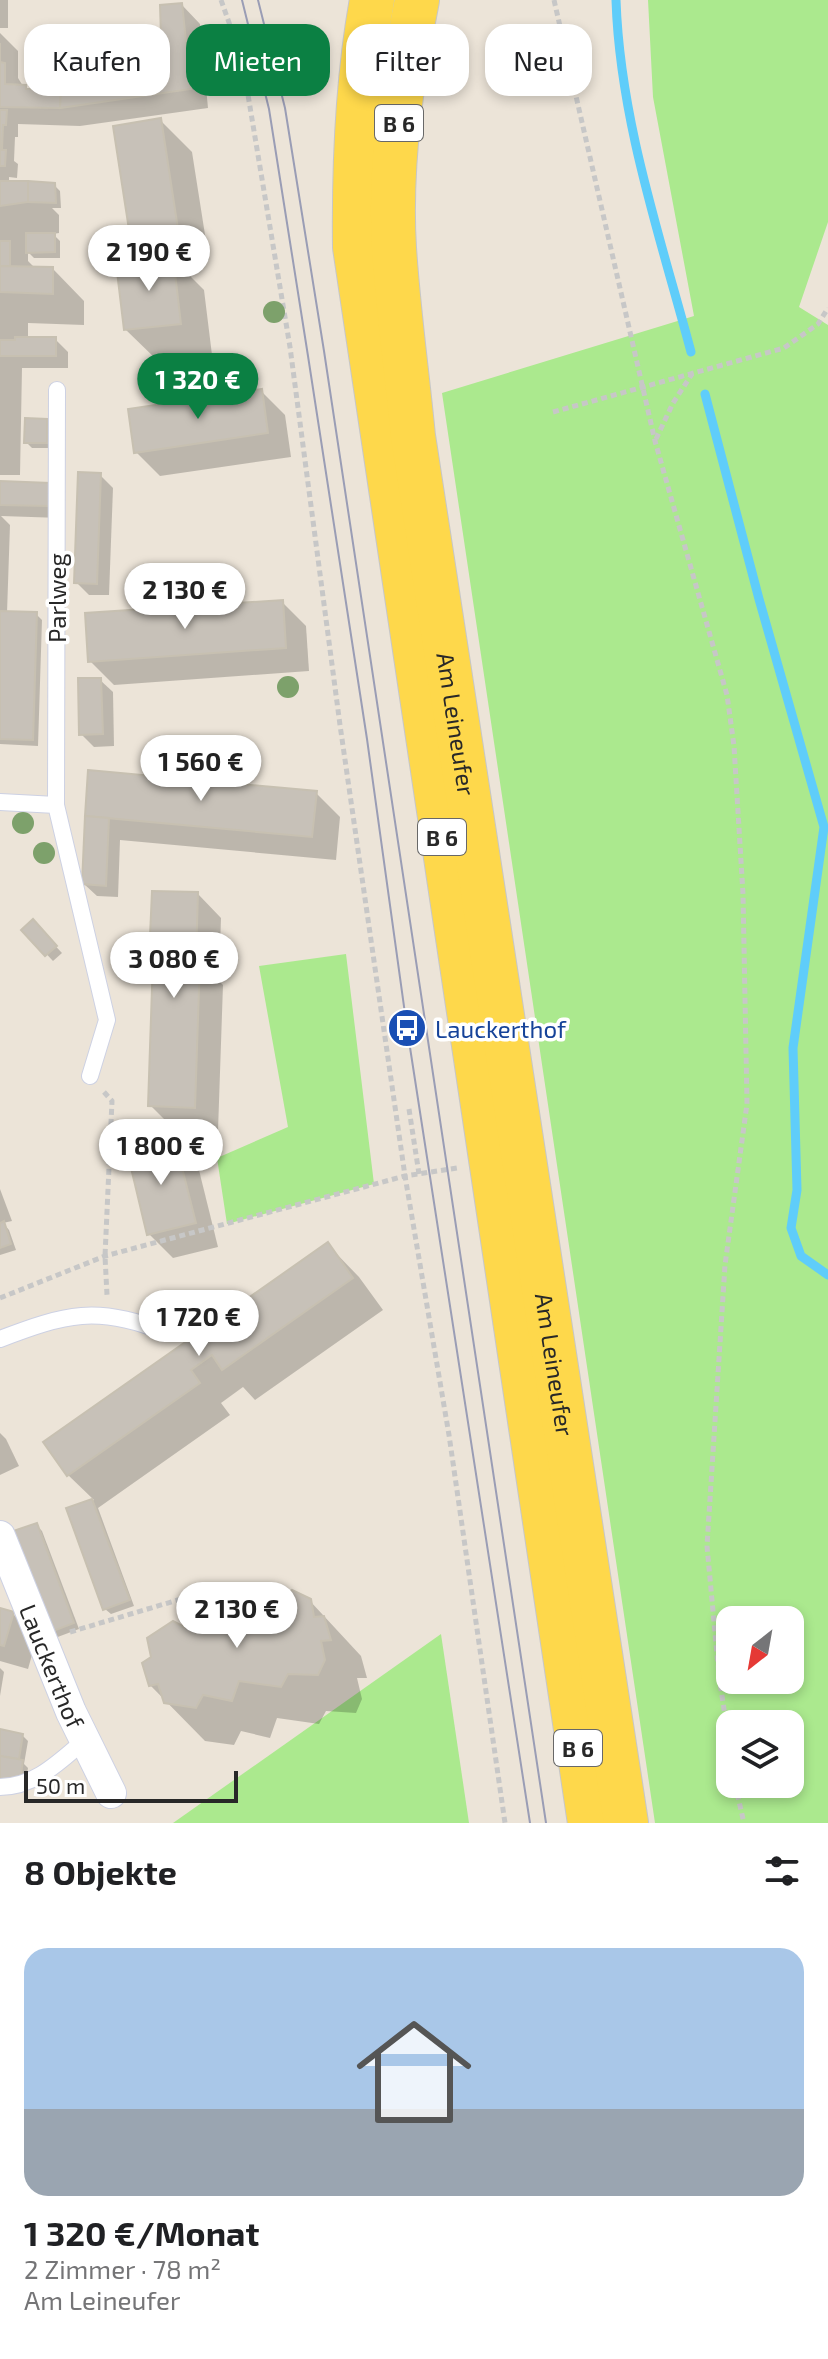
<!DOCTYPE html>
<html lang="de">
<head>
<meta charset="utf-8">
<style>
	:root { --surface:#fff; --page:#f6f6f6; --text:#202124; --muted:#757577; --line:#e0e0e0; --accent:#0b8043 }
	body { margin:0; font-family:"Exo 2",sans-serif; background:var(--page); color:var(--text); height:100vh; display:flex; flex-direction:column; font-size:30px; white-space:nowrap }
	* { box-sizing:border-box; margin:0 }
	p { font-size:26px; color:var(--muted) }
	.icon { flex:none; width:44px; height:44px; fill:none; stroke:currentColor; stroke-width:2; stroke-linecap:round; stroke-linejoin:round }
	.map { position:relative; height:1823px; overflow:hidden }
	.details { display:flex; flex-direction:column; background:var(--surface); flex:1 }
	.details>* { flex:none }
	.guide { position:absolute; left:24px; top:24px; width:780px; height:72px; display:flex; gap:16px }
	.needle { width:52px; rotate:211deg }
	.controls { position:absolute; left:716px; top:1606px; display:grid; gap:16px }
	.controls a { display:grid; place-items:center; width:88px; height:88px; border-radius:16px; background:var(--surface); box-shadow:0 4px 12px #0003; font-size:40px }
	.scale { position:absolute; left:24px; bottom:20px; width:214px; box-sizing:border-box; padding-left:8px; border:4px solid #282828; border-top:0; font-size:22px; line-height:28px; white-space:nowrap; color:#282828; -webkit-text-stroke:6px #fff; paint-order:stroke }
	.price { position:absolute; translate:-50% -68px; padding:0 18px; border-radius:28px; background:#fff; color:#222; font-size:26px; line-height:52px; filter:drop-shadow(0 2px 4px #0008) }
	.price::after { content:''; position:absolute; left:50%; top:48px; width:24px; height:18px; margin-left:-12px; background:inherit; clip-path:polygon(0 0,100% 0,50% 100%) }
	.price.active { background:var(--accent); color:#fff }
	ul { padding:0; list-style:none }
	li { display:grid; align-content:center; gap:16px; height:424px; padding:0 24px }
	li+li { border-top:2px solid var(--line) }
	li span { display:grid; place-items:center; height:248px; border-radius:24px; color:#555 }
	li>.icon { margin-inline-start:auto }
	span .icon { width:144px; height:144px; fill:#fffc; stroke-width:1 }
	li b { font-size:34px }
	h2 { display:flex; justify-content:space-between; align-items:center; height:96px; padding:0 24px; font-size:34px }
	.pill { padding:0 28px; border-radius:24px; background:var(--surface); box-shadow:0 4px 12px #0003; font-size:28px; line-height:72px }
	.pill.active { background:var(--accent); color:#fff }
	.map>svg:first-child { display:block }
	.green { fill:#abe98e; fill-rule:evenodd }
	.shadow { fill:#0003 }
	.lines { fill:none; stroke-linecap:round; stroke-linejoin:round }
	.stream { stroke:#5fcdfa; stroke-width:9 }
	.building { fill:#c7c1b8; stroke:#c7c0b1; stroke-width:2 }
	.service-casing { stroke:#cdd1e3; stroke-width:18 }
	.minor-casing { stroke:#cdd1e3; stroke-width:32 }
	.primary-casing { stroke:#c7c7c7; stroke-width:46 }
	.path { stroke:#c7c7c7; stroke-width:5; stroke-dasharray:6 4; stroke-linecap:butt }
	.service { stroke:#fff; stroke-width:16 }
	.minor { stroke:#fff; stroke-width:30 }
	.primary { stroke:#fed84b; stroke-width:44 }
	.tram { stroke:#9a9db5; stroke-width:2 }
	.tree { fill:#7da16b }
	.labels { text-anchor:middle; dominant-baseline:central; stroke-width:7; stroke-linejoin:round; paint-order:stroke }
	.shield { fill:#fff; stroke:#686868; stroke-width:2 }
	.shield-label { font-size:22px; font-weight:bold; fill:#282828 }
	.street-label { font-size:24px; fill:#282828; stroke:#fff }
	.transit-label { font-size:24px; fill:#164399; stroke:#fff; text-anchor:start }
</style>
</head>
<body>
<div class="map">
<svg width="828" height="1823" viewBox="0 0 828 1823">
	<rect width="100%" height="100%" fill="#ece4d8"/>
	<g class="green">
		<path d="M648 0H828V222L799 307 828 325V1823H655L442 393 694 316 653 97ZM730 1620H790V1680H730ZM730 1724H790V1784H730Z"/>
		<path d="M346 954 374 1184 227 1224 217 1158 288 1127 259 966Z"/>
		<path d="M441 1634 469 1823H173Z"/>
	</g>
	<g class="shadow">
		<rect x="0" y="0" width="8" height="28"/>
		<path d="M182 5 200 24 208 108 80 126 18 124V137H15L14 161 18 164 17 178 9 177V183L54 185 60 191 61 208H52L59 215V233L53 234 60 241V258H34L28 252V261L35 268 53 269 84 301V325L28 323V339H55L68 352V368H22L20 475H0V33L18 51V78L23 86 30 91H43L90 71 97 78 164 69Z"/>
		<path d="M160 120 192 152 209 260 179 265 204 290 212 355 158 361 126 330 157 260 132 235Z"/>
		<path d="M261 391 285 415 291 457 160 476 136 452Z"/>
		<path d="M46 421 52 427V448H32L26 442Z"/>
		<path d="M100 475 113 488 109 595H89L76 582Z"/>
		<path d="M0 483 49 485 61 518 1 516 10 525 7 613 36 614 42 620 38 746 0 744Z"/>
		<path d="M282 602 306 626 309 671 114 685 90 661Z"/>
		<path d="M100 680 113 692 114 746 94 747 81 734Z"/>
		<path d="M316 793 340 817 336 860 120 840 118 897 97 896 84 884 87 816Z"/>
		<path d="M198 894 221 918 219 981 223 985 218 1131 174 1129 150 1105 155 962 151 958Z"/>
		<path d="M33 922 62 953 53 961 24 930Z"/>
		<path d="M174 1142 198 1166 218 1247 173 1258 149 1234Z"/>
		<path d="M0 1189 12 1221 3 1223 9 1230 16 1250 0 1255Z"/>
		<path d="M328 1245 359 1277 383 1310 255 1400 243 1387 221 1403 230 1415 98 1508 134 1606 111 1614 105 1609 68 1510 94 1500 68 1475Z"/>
		<path d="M0 1433 6 1439 19 1466 0 1475Z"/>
		<path d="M36 1525 42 1531 79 1629 55 1638Z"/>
		<path d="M310 1601 361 1656 367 1678H357L362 1699 356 1713 326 1711 319 1724 277 1718 270 1738 241 1731 234 1745 205 1741 150 1685 185 1630 270 1608Z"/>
		<path d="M0 1610 13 1614 37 1637 28 1669 0 1661Z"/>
		<path d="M0 1668 4 1672 0 1696Z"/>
		<path d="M0 1731 22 1735 28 1741 24 1764 28 1768 25 1786 0 1782Z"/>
	</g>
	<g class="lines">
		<g class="stream">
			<path d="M616 0C620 120 660 236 691 352"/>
			<path d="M705 394 759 599 824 827 793 1048 797 1190 791 1228 801 1256 828 1275"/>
		</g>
	</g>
	<g class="building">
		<path d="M182 3 191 89 60 108 61 68 91 69 92 77 162 68 160 5Z"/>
		<path d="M0 43V62L5 63V84L26 85V89H41L42 68H61L60 108 0 107Z"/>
		<path d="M0 110H7L6 125H3L2 150H6L5 166H0Z"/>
		<path d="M161 118 178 229 130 236 113 126Z"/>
		<path d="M0 181H28V202L0 206Z"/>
		<path d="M28 181 55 183 56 203 28 202Z"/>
		<path d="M26 233H55V252L26 253Z"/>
		<rect x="0" y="241" width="10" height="25"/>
		<path d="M173 256 181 324 124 330 116 263Z"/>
		<path d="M0 266 53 267V294L0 292Z"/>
		<path d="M15 337H56V356H0V340H15Z"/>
		<path d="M262 389 268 433 134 453 128 409Z"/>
		<path d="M25 418 47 419V443H24Z"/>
		<path d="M78 472 101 473 97 584 74 583Z"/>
		<path d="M0 481 50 483 49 506 0 505Z"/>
		<path d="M283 600 286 648 88 662 85 613Z"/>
		<path d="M0 611 37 612 33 740 0 739Z"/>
		<path d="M78 678H101L103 734 79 735Z"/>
		<path d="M88 770 317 791 312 837 85 816Z"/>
		<path d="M85 816 109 818 106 886 82 884Z"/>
		<path d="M152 891 198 892 196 959H200L195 1108 148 1106 153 959H149Z"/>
		<path d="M33 919 57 946 45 956 21 930Z"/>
		<path d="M175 1140 196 1223 147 1235 127 1151Z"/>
		<path d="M4 1221 11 1244 0 1248V1223Z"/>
		<path d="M328 1242 353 1278 222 1370 212 1355 191 1370 200 1383 67 1476 43 1442Z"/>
		<path d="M92 1499 130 1600 103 1610 66 1508Z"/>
		<path d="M37 1523 74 1623 48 1633 10 1532Z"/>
		<path d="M292 1590 311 1599 314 1617 324 1616 331 1640 321 1641 325 1660 318 1675 288 1674 281 1687 239 1681 232 1701 203 1695 196 1708 164 1703 158 1684 149 1686 142 1663 151 1657 147 1638 173 1621 184 1627 206 1610 220 1618 231 1615 260 1596 270 1605Z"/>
		<path d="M0 1608 14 1612 4 1646 0 1645Z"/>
		<path d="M0 1729 23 1734 19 1759 0 1756Z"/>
		<path d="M0 1756 23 1760 20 1782 0 1778Z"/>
	</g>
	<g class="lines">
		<g class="service-casing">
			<g id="service">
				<path d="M0 802 56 805 107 1020 90 1076"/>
				<path d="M56 805 57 390"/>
				<path d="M0 1339C65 1314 98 1305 164 1332"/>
				<path d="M0 1787C35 1787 60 1761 85 1740"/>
			</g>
		</g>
		<g class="minor-casing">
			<g id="minor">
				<path id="s1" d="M0 1536 71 1712 111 1793"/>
			</g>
		</g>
		<g class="primary-casing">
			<g id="primary">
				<path d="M372 0C357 82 354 164 355 247L590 1823"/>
				<path id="s2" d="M417 0C401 80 389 166 394 248 398 311 407 374 413 436L626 1823"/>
			</g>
		</g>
		<g class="path">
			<path d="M221 0 242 59 290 347 340 725 405 1176 449 1435 505 1823"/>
			<path d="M554 0 655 441 727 695 734 746 743 894 747 1104 725 1265 707 1546 719 1676 730 1749"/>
			<path d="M553 412 784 348 818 324 828 308"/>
			<path d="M656 439 673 403 692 374"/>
			<path d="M104 1092 112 1101 105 1256 107 1295"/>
			<path d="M409 1109 419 1174"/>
			<path d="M0 1298 105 1256 405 1176 457 1168 456 1165"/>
			<path d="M70 1632 215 1589 223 1617"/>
			<path d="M735 1784 744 1823"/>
		</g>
		<use href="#service" class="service"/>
		<use href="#minor" class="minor"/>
		<use href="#primary" class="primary"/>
		<g class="tram">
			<path d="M242 0 269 109 308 356 367 739 407 1028 530 1823"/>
			<path d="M258 0 285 108 324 351 546 1823"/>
		</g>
	</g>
	<g class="tree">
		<circle cx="274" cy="312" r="11"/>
		<circle cx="288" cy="687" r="11"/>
		<circle cx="23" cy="823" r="11"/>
		<circle cx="44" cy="853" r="11"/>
	</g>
	<defs>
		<g id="bus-disc" transform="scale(2)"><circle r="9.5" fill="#1a4fb4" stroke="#fff"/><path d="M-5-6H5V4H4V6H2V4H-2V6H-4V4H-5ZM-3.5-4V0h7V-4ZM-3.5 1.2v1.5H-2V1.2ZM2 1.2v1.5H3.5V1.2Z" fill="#fff"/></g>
	</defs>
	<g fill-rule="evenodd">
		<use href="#bus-disc" x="407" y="1028"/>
	</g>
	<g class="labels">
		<g class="shield">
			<rect x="375" y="105" width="48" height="36" rx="6"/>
			<rect x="418" y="819" width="48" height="36" rx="6"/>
			<rect x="554" y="1730" width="48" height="36" rx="6"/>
		</g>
		<g class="shield-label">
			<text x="399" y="123">B 6</text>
			<text x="442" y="837">B 6</text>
			<text x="578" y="1748">B 6</text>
		</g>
		<g class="street-label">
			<text transform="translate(56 598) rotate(-90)">Parlweg</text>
			<text stroke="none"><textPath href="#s2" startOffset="730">Am Leineufer</textPath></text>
			<text stroke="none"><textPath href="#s2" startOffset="1378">Am Leineufer</textPath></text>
			<text stroke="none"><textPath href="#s1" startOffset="140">Lauckerthof</textPath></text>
		</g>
		<g class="transit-label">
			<text x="435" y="1028">Lauckerthof</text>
		</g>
	</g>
</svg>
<div class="controls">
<a><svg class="needle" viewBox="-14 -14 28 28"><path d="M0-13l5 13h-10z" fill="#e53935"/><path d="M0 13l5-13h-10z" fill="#757577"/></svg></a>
<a><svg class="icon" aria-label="layers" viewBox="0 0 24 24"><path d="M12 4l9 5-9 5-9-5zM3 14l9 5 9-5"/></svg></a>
</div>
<div class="scale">50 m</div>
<b class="price" style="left:149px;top:293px">2 190 €</b>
<b class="price active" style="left:198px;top:421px">1 320 €</b>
<b class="price" style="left:185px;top:631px">2 130 €</b>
<b class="price" style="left:201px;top:803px">1 560 €</b>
<b class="price" style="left:174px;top:1000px">3 080 €</b>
<b class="price" style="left:161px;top:1187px">1 800 €</b>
<b class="price" style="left:199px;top:1358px">1 720 €</b>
<b class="price" style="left:237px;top:1650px">2 130 €</b>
<div class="guide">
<a class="pill">Kaufen</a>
<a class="pill active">Mieten</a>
<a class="pill">Filter</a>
<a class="pill">Neu</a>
</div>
</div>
<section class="details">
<h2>8 Objekte<svg class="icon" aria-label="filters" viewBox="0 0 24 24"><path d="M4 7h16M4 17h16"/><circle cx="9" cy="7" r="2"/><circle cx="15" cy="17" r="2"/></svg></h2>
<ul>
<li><span style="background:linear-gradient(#a9c7e8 65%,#9aa5b1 0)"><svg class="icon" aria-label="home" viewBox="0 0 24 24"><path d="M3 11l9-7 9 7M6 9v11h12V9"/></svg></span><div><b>1 320 €/Monat</b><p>2 Zimmer · 78 m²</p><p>Am Leineufer</p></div></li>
</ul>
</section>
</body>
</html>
